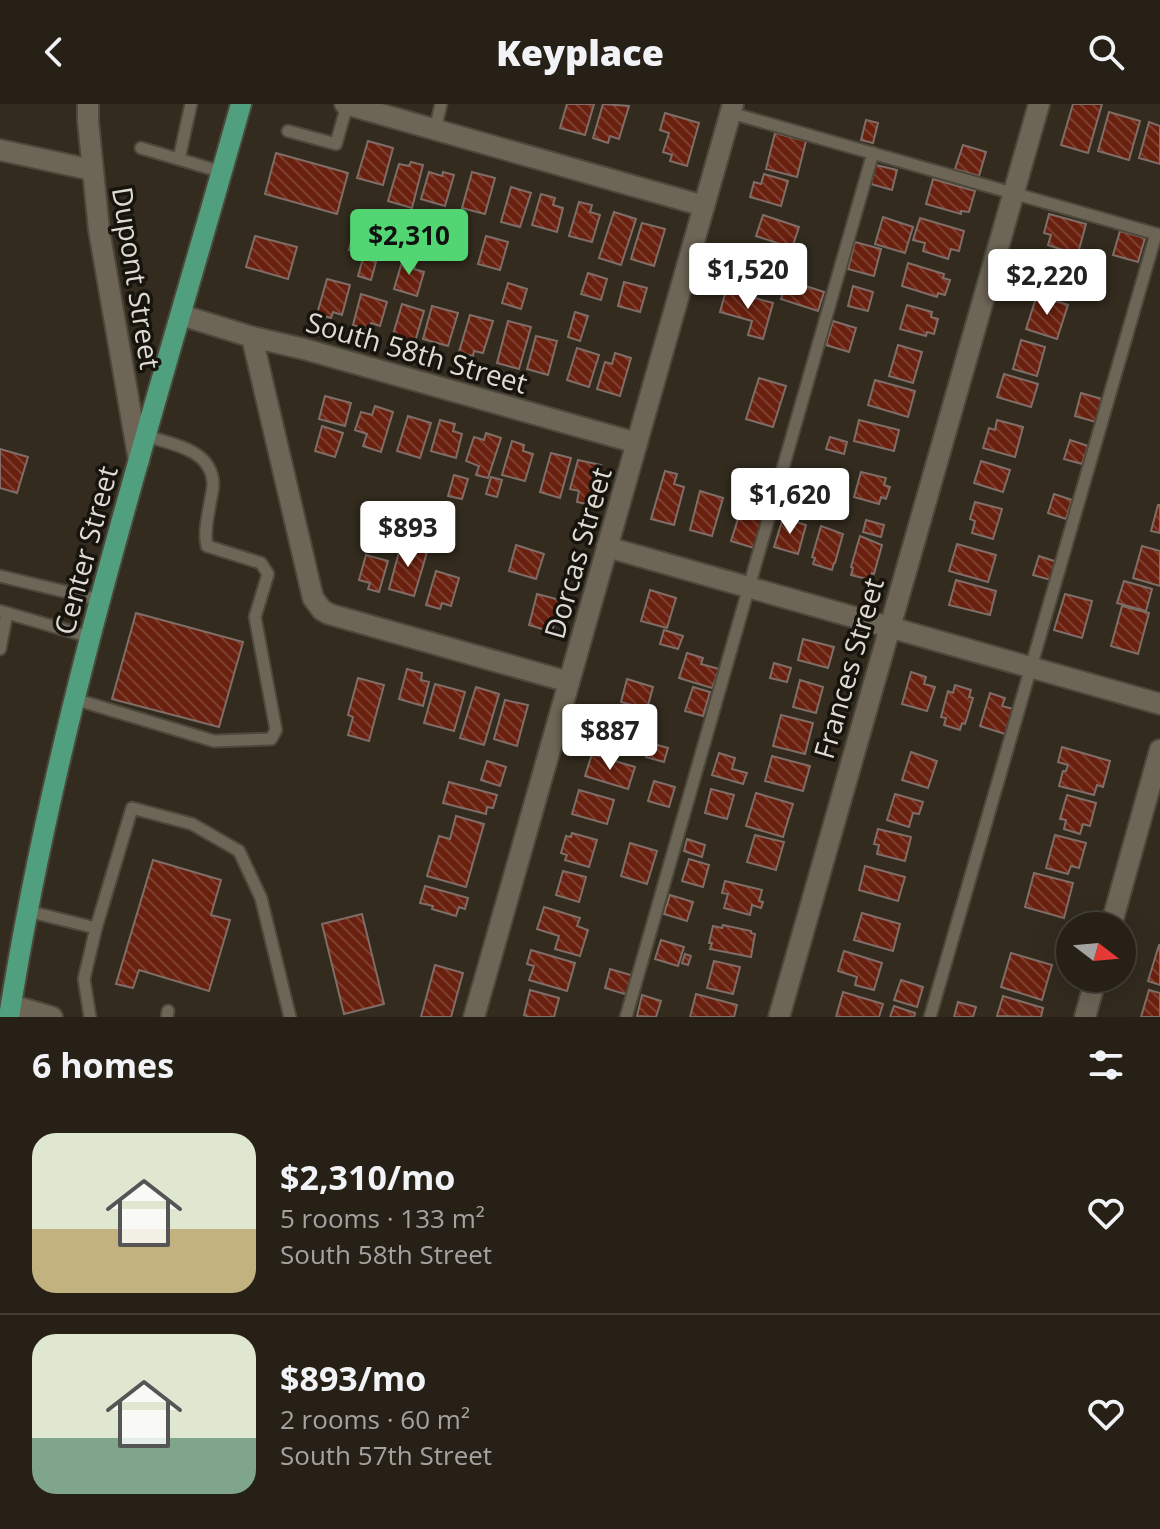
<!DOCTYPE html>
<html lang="en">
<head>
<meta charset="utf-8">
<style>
	:root { --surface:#262016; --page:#322d23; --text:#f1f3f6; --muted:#a4a3a1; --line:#423e35; --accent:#52d673 }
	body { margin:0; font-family:"Open Sans",sans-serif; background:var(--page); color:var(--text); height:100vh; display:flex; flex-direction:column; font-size:30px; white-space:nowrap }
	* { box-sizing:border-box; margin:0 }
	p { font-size:26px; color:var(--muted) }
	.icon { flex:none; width:44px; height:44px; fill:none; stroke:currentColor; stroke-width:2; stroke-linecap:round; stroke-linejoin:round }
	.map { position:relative; height:913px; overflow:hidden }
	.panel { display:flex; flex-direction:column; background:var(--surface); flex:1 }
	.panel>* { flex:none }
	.needle { width:52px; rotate:106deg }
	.controls { position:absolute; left:1056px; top:808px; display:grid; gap:16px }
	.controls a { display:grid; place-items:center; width:80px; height:80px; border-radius:50%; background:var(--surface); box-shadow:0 8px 32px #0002,0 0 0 2px var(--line); font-size:40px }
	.price { position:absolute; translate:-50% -68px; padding:0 18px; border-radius:8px; background:#fff; color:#222; font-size:26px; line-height:52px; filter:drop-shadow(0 2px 4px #0008) }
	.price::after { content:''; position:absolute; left:50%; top:48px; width:24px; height:18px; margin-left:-12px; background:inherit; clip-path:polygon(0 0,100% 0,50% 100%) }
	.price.active { background:var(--accent); color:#111 }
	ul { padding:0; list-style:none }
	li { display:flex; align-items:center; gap:24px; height:200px; padding:0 32px }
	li+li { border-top:2px solid var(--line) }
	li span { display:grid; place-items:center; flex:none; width:224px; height:160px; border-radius:24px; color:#555 }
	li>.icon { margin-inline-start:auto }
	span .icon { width:96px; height:96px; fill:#fffc; stroke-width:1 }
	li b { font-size:34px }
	h2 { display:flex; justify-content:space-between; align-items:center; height:96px; padding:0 32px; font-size:34px }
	header { display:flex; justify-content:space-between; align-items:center; height:104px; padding:0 32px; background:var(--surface); font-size:36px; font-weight:800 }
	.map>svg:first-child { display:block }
	.building { fill:url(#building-back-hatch); stroke:#7f6d68; stroke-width:2 }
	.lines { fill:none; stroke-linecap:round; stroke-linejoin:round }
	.lane-casing { stroke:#4d483c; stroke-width:15 }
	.street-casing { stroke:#4d483c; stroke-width:24 }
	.primary-casing { stroke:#4d483c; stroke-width:24 }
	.lane { stroke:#6d6556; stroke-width:11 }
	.street { stroke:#6d6556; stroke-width:20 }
	.primary { stroke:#50a080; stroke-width:20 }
	.labels { text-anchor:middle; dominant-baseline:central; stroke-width:7; stroke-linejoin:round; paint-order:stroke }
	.street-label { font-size:28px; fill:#dfdbd3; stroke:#17140e }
</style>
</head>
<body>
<header><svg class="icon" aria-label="back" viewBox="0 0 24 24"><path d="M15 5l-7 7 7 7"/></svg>Keyplace<svg class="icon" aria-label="search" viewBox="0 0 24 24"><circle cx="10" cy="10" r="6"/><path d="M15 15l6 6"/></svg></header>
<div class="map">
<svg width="1160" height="913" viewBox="0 0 1160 913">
	<defs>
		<pattern id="building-back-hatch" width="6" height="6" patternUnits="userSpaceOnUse" patternTransform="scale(2)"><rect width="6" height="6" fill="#6a200e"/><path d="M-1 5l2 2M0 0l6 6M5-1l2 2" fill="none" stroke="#7f4030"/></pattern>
	</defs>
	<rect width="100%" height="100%" fill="#322b1e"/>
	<g class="building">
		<path d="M567 0H594L585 31 560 24Z"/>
		<path d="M603 0 629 2 619 35 610 32 608 39 593 34Z"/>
		<path d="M1073 0H1102L1088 49 1061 41Z"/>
		<path d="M1109 8 1140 17 1129 56 1098 47Z"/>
		<path d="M665 9 699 19 687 62 670 57 672 51 663 48 669 29 660 26Z"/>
		<path d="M866 16 878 19 873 39 861 36Z"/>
		<path d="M1149 18 1160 22V60L1139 54Z"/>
		<path d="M775 29 806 37 797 73 766 65Z"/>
		<path d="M368 37 393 44 383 81 357 74Z"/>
		<path d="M963 41 986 48 979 72 955 65Z"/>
		<path d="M276 49 348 69 337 110 265 90Z"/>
		<path d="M411 58 423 61 412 104 388 97 399 60 409 62Z"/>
		<path d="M876 61 897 66 892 86 871 80Z"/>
		<path d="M429 68 442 72 443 68 454 71 445 102 421 95Z"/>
		<path d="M472 68 495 74 485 110 462 104Z"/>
		<path d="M764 70 788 77 781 102 750 93 754 78 761 80Z"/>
		<path d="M933 75 975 87 969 108 961 107V110L926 100Z"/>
		<path d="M511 83 531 89 520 123 501 118Z"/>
		<path d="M541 90 555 94 553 101 563 104 557 128 532 121Z"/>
		<path d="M579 98 592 101 590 108 600 111 592 138 569 132Z"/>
		<path d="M357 107 373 111 369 129 353 125Z"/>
		<path d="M614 108 636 115 621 161 599 154Z"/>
		<path d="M1049 110 1086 120 1077 153 1062 149 1063 146 1048 141 1051 131 1044 129Z"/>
		<path d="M763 111 799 123 792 144 756 132Z"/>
		<path d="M377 112 390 116 385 134 372 130Z"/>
		<path d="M883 113 913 123 905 149 875 140Z"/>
		<path d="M920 114 964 127 959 147 951 145 948 155 923 147 925 139 913 136Z"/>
		<path d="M642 119 665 125 654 162 631 155Z"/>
		<path d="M422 123 444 129 439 151 417 145Z"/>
		<path d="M1120 127 1145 134 1138 158 1113 151Z"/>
		<path d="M353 130 366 134 362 149 349 146Z"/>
		<path d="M255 132 297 143 288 175 246 163Z"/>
		<path d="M486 132 508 138 500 166 478 160Z"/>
		<path d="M855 138 881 145 874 172 848 165Z"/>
		<path d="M738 144 781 157 776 173 766 170 764 177 731 168Z"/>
		<path d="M404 151 417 155 414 165 424 168 417 192 394 185Z"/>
		<path d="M1045 152 1075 160 1068 184 1058 181 1055 190 1036 184Z"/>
		<path d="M363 154 376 158 371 176 358 172Z"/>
		<path d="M908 159 944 170 943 174 950 176 945 191 938 189 937 193 902 182Z"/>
		<path d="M588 169 607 175 601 196 581 190Z"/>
		<path d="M327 175 350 181 342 211 333 208 331 214 317 210Z"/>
		<path d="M787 176 824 188 818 207 781 195Z"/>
		<path d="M624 178 647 184 640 208 618 202Z"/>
		<path d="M508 179 527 185 521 205 502 199Z"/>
		<path d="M853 182 873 188 868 207 848 202Z"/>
		<path d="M726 186 773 199 763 235 748 231 752 217 720 208Z"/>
		<path d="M361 190 387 198 380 222 371 219 369 226 353 221Z"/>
		<path d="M1037 191 1068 201 1057 235 1026 225Z"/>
		<path d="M402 200 424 207 414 241 392 234Z"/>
		<path d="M907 201 932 208 931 213 938 215 934 230 927 228 926 232 900 225Z"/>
		<path d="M432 202 458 209 448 242 423 235Z"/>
		<path d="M575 208 588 212 580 237 568 233Z"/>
		<path d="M470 211 493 217 483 249 474 247 473 252 459 248Z"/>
		<path d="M508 217 531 223 519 265 497 259Z"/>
		<path d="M833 217 856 224 849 248 826 241Z"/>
		<path d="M536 232 557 237 548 271 527 265Z"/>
		<path d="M1021 236 1045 243 1037 272 1013 265Z"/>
		<path d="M898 241 922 248 913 279 889 272Z"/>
		<path d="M577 244 599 251 589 283 567 276Z"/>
		<path d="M615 249 631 254 620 292 597 285 605 258 612 260Z"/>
		<path d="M1004 270 1038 280 1031 303 997 293Z"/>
		<path d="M759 274 786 282 773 323 746 315Z"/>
		<path d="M875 276 915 287 908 313 868 301Z"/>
		<path d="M1081 289 1102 295 1096 318 1075 312Z"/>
		<path d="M325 292 351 299 345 322 319 315Z"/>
		<path d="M375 302 393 308 381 348 363 342 367 330 355 326 361 308 372 311Z"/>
		<path d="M408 312 431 319 420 354 397 347Z"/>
		<path d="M440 316 455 320 453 327 462 330 456 354 431 347Z"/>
		<path d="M859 316 899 326 894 347 854 337Z"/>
		<path d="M997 316 1023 323 1015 353 983 344 989 324 995 326Z"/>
		<path d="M322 322 343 329 335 353 315 347Z"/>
		<path d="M486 329 501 334 488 374 476 371 479 362 466 357 474 333 484 336Z"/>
		<path d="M830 333 847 338 844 350 826 345Z"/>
		<path d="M1070 336 1088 342 1082 360 1064 355Z"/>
		<path d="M512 337 524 341 523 347 533 350 525 377 502 371Z"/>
		<path d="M0 345 28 353 17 389 0 384Z"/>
		<path d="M551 349 571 354 560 394 540 388Z"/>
		<path d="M578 356 601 361 591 401 577 398 579 387 570 385Z"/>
		<path d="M981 357 1010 366 1003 388 974 379Z"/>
		<path d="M665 367 677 370 674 380 684 383 674 421 651 415Z"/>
		<path d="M861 368 886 374 884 381 890 383 886 395 881 393 879 400 854 393Z"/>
		<path d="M454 371 468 375 462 395 448 392Z"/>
		<path d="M491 373 502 376 497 393 486 390Z"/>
		<path d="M700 387 723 394 712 432 690 426Z"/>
		<path d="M1054 390 1072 396 1066 415 1048 409Z"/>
		<path d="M975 398 1002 405 993 435 972 429 975 417 970 415Z"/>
		<path d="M743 399 766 406 754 444 731 437Z"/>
		<path d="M1158 401H1160V429L1151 427Z"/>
		<path d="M406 404 423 409 418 428 401 423Z"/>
		<path d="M783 414 806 421 798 450 774 443Z"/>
		<path d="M866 416 884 421 881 433 863 428Z"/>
		<path d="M821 422 843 430 835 459H834L832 466 813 460 815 454 812 453Z"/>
		<path d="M860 432 882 441 874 470 872 469 871 476 851 471 853 464 851 463Z"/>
		<path d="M402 437 428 445 414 492 389 485Z"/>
		<path d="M957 440 996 451 988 478 949 467Z"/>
		<path d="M516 441 544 450 536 475 509 467Z"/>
		<path d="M1142 442 1160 447V482L1133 474Z"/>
		<path d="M366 451 388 457 379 488 368 485 370 479 359 476Z"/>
		<path d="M1039 452 1057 458 1051 476 1033 471Z"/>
		<path d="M436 467 459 474 451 502 442 499 440 505 426 501Z"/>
		<path d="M956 476 996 487 990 511 949 501Z"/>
		<path d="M1124 477 1152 485 1146 507 1117 499Z"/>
		<path d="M650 486 676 494 667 524 641 517Z"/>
		<path d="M537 490 560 496 552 528 529 521Z"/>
		<path d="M1065 490 1092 497 1082 534 1054 526Z"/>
		<path d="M1122 502 1149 509 1138 550 1111 542Z"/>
		<path d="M136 509 243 538 219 623 112 595Z"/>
		<path d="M664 526 683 532 678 545 660 540Z"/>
		<path d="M803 535 834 543 828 564 798 556Z"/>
		<path d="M687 549 703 554 701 560 719 565 712 584 679 574Z"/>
		<path d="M774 559 791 564 787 578 770 574Z"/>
		<path d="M407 565 422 569 421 576 429 578 423 602 399 595Z"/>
		<path d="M911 568 926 573 924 580 935 583 927 607 902 600Z"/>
		<path d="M358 574 384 581 369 637 348 631 353 613 348 611Z"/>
		<path d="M627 575 653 583 647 605 621 598Z"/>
		<path d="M800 576 823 583 816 609 793 603Z"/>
		<path d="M435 580 465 588 454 627 424 619Z"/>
		<path d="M955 581 971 586 969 593 973 594 965 620 962 619 960 626 944 621 946 614 941 613 948 587 953 589Z"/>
		<path d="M476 583 499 590 484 641 460 634Z"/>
		<path d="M693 583 710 588 703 612 685 607Z"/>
		<path d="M990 589 1005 594 1002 602 1013 605 1005 630 980 622Z"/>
		<path d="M505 596 528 601 517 642 494 635Z"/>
		<path d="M615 606 638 612 630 641 607 635Z"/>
		<path d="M781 611 813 619 805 650 773 642Z"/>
		<path d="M650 639 668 644 664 658 646 653Z"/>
		<path d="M1062 643 1110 657 1103 683 1097 681 1094 691 1059 682 1063 667H1066L1068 661 1058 658Z"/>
		<path d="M911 648 937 657 928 684 902 676Z"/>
		<path d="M719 649 735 654 732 665 747 669 743 680 712 671Z"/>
		<path d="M592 650 635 663 628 685 585 672Z"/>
		<path d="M772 652 810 662 803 687 765 677Z"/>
		<path d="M487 657 506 663 500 682 481 676Z"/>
		<path d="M654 677 675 683 669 703 648 697Z"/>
		<path d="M449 678 497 691 493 704 487 703 486 710 443 699Z"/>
		<path d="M711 685 734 691 727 715 705 709Z"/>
		<path d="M579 686 614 696 607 720 572 710Z"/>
		<path d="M756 689 793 700 783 733 746 722Z"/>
		<path d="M895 690 923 698 919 710 913 709 909 723 887 716Z"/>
		<path d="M1067 691 1096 699 1090 722 1083 720 1080 730 1064 725 1066 716 1060 715Z"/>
		<path d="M456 712 484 720 466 783 427 772 439 732 450 735Z"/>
		<path d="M878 725 911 733 905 757 877 750 879 741 874 740Z"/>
		<path d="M572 729 597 736 589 763 565 756 567 751 561 749 566 732 571 733Z"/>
		<path d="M755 731 784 738 776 766 747 758Z"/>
		<path d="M1055 731 1086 739 1079 764 1071 762 1068 770 1046 764Z"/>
		<path d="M687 735 705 741 702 753 684 747Z"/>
		<path d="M630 739 657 747 647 780 621 772Z"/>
		<path d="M689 755 709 761 703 783 682 777Z"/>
		<path d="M153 756 221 776 211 811 230 816 209 887 139 866 133 884 116 880Z"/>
		<path d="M865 762 905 773 898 797 859 786Z"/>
		<path d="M563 767 586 773 579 798 556 791Z"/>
		<path d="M1034 769 1073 779 1064 814 1025 803Z"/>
		<path d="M725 777 762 786 759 797 763 798 761 804 752 801 750 811 724 804 728 790 722 789Z"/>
		<path d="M425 782 468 794 465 805 459 803 456 812 432 805 433 802 420 799Z"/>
		<path d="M670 791 693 798 687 817 664 810Z"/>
		<path d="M544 803 580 814 577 822 588 826 580 852 555 845 559 832 537 825Z"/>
		<path d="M862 809 900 820 893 847 854 836Z"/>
		<path d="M362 810 384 900 344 910 322 820Z"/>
		<path d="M723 821 751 827V829L755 830 751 853 710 845 712 839H709L713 822 722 824Z"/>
		<path d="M661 836 684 843 678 862 655 855Z"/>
		<path d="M1159 841H1160V881L1148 877Z"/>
		<path d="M531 846 575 859 567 887 529 876 534 862 527 860Z"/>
		<path d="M844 847 882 859 874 886 855 881 857 873 838 867Z"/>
		<path d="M1011 849 1052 861 1042 896 1001 883Z"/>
		<path d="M685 850 691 852 688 861 682 859Z"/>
		<path d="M714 857 740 863 733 890 707 884Z"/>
		<path d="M435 861 463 869 451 913H421Z"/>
		<path d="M610 865 634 872 628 891 605 884Z"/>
		<path d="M901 876 923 883 917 903 894 896Z"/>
		<path d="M530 886 559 894 554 913H528L524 911Z"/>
		<path d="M1149 886 1160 889V913H1141Z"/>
		<path d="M843 888 883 900 879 913H836Z"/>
		<path d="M696 890 737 901 734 913H690Z"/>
		<path d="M642 891 661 897 656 913 637 912Z"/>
		<path d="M1003 892 1043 904 1041 913 997 912Z"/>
		<path d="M958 898 976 903 973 913H954Z"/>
		<path d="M894 902 915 909 914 913H890Z"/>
	</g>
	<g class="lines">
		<g class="lane-casing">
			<g id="lane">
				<path d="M731 9 1160 131"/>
				<path d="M435 26 441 0"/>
				<path d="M288 27 336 40 347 1"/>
				<path d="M141 44 222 68"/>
				<path d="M179 55 191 0"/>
				<path d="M0 472 100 496"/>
				<path d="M0 507 90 533"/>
				<path d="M0 545 7 509"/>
				<path d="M74 595 214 637 271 635 276 626 255 513 268 470 261 459 207 442C204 430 207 417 209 405 210 397 213 388 213 380 212 345 171 340 146 332"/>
				<path d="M27 807 96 824 84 875 90 913"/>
				<path d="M96 824 132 704 192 720 239 747 261 794 290 913"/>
				<path d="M167 913 168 907"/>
				<path d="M626 913 873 49"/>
				<path d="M930 913 1156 130"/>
			</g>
		</g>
		<g class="street-casing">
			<g id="street">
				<path d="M88 0V17L99 126 139 357"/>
				<path d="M345 0 704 102"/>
				<path d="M0 46 92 66"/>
				<path d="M181 211 252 233 304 245 637 339"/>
				<path d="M252 233 313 494 322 506 329 510 569 578"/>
				<path d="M607 443 1160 600"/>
				<path d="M1111 822 1160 646"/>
				<path d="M11 901 52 913"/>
				<path d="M474 913 733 0"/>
				<path d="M779 913 1039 0"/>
				<path d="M1085 913 1096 874"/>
			</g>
		</g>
		<g class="primary-casing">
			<path id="primary" d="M9 913C58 602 156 302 241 0"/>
		</g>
		<use href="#lane" class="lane"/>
		<use href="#street" class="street"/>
		<use href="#primary" class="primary"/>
	</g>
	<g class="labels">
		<g class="street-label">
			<text transform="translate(137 174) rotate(81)">Dupont Street</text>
			<text transform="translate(417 248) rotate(16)">South 58th Street</text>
			<text transform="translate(85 446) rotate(-75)">Center Street</text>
			<text transform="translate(577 449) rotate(-74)">Dorcas Street</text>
			<text transform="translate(848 564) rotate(-74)">Frances Street</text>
		</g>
	</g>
</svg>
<div class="controls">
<a><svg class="needle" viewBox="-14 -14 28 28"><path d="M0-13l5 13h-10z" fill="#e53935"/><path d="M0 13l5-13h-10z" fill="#a4a3a1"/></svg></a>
</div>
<b class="price active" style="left:409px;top:173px">$2,310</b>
<b class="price" style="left:748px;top:207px">$1,520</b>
<b class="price" style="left:1047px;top:213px">$2,220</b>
<b class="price" style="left:790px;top:432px">$1,620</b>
<b class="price" style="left:408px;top:465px">$893</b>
<b class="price" style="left:610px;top:668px">$887</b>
</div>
<section class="panel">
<h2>6 homes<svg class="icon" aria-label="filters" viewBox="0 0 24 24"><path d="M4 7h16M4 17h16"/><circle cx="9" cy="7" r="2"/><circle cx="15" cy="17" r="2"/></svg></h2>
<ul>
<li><span style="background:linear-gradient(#dfe7d0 60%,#c2b280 0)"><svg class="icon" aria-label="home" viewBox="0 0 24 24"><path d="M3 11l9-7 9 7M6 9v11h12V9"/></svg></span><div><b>$2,310/mo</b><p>5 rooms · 133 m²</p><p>South 58th Street</p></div><svg class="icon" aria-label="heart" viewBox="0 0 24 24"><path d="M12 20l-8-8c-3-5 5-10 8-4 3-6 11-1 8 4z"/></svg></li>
<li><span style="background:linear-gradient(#dfe7d0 65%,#7fa58c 0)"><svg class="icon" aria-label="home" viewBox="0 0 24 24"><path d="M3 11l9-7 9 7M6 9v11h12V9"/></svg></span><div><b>$893/mo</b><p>2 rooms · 60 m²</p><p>South 57th Street</p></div><svg class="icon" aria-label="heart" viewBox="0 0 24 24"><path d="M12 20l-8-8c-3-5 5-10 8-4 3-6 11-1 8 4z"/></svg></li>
</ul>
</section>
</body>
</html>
